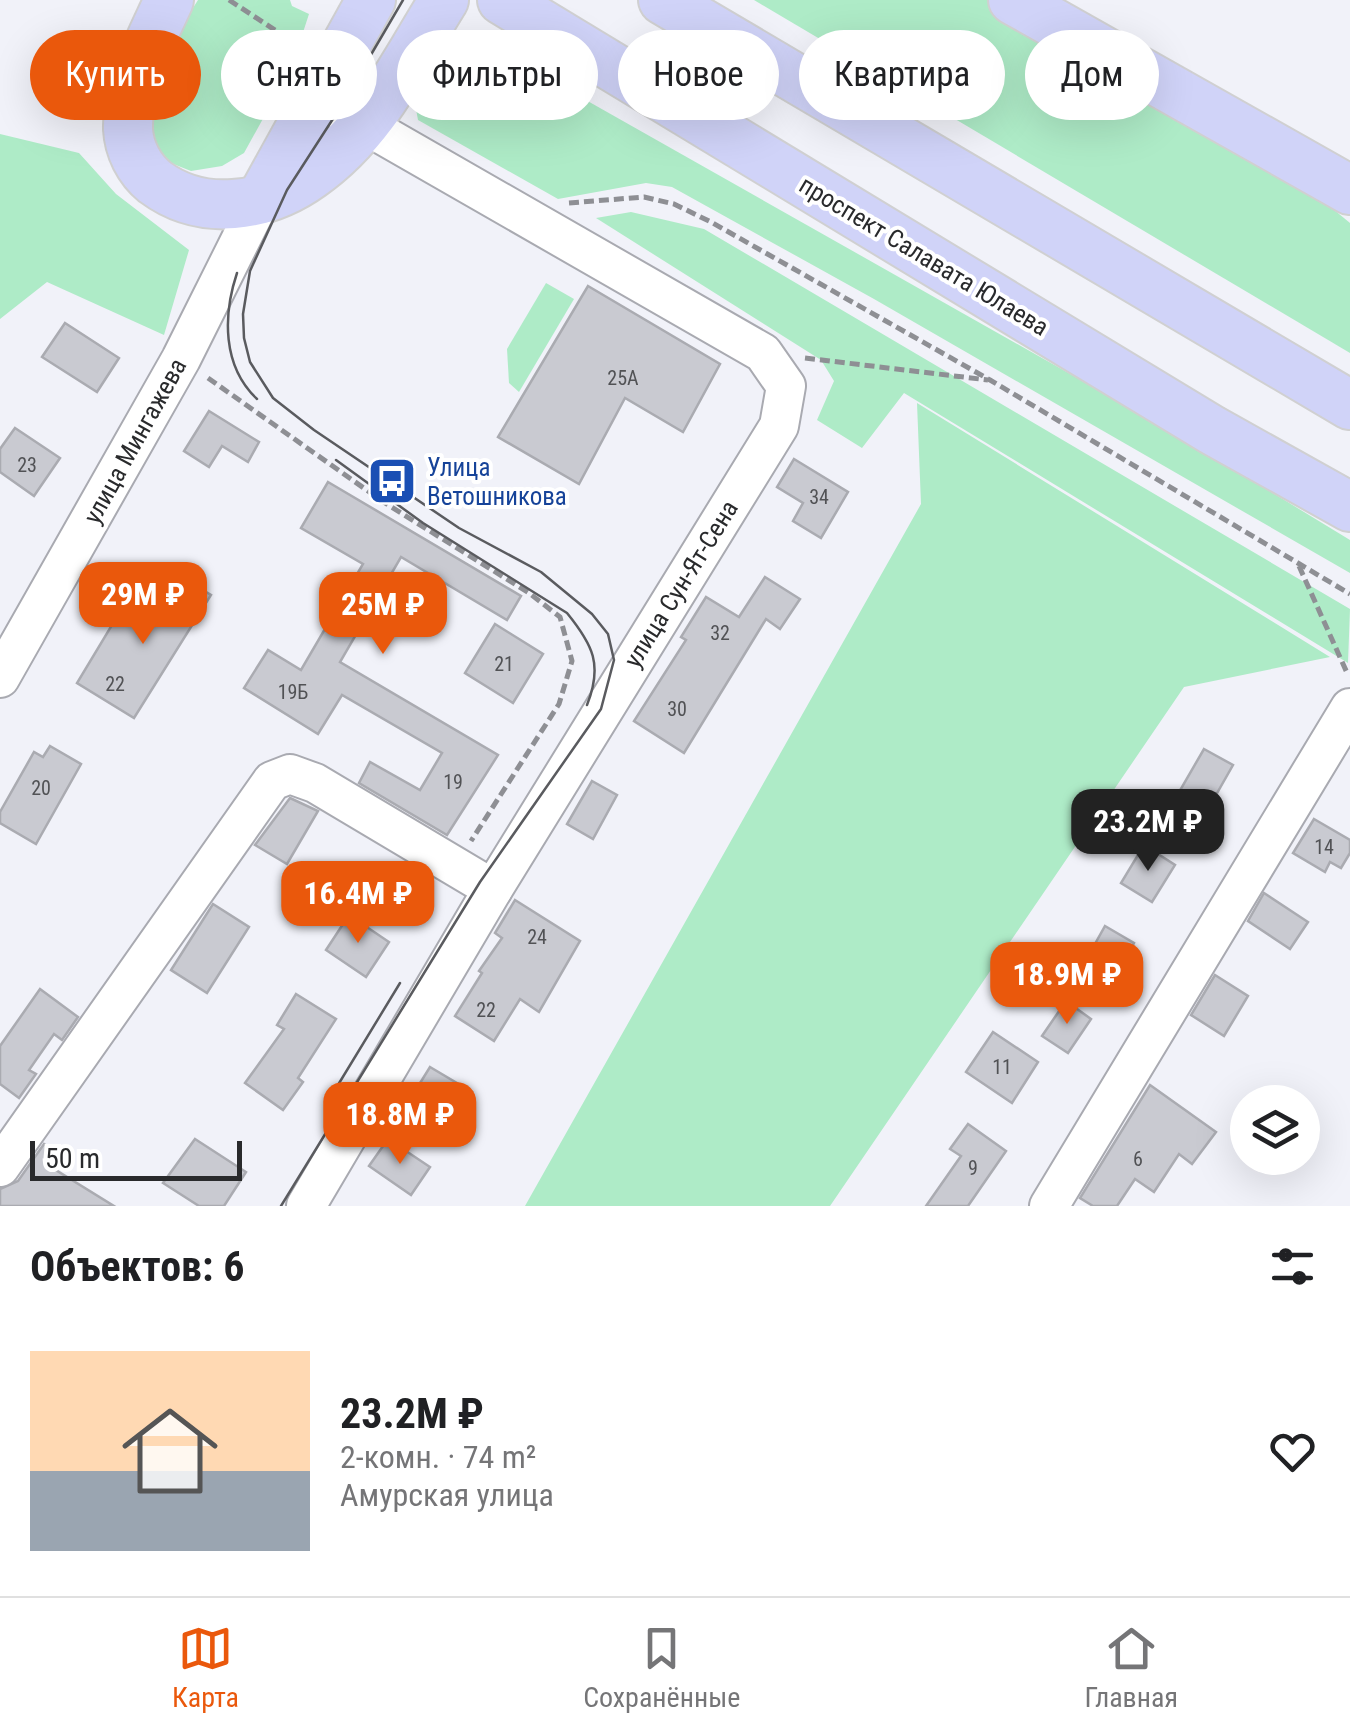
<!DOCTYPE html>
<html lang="ru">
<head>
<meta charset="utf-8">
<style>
	:root { --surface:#fff; --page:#f6f6f6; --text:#202124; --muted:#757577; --line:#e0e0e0; --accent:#ea580c }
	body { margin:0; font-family:"Roboto Condensed",sans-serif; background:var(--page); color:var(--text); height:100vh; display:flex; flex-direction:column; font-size:38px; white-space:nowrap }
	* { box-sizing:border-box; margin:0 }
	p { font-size:32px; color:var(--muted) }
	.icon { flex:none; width:55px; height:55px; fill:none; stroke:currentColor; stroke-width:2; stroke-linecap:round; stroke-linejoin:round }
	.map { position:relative; height:1206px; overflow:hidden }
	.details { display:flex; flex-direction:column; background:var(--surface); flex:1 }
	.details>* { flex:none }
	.top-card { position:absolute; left:30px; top:30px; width:1290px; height:90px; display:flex; gap:20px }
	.tools { position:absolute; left:1230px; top:1085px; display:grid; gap:20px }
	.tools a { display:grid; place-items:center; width:90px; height:90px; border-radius:50%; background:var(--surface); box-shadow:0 10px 40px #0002; font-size:50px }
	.scale { position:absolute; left:30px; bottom:25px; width:212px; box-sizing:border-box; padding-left:10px; border:5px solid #292a2c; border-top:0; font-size:28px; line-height:35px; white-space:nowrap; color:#292a2c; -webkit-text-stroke:8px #fff; paint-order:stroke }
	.price { position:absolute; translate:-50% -85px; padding:0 22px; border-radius:20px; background:var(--accent); color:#fff; font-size:32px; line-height:65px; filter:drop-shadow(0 2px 5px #0008) }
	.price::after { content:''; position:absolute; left:50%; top:60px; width:30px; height:22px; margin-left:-15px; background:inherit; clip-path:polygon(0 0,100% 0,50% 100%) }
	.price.current { background:#222; color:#fff }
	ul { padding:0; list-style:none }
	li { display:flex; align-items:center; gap:30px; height:250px; padding:0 30px }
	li+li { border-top:2px solid var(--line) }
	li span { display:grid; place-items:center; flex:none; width:280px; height:200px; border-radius:0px; color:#555 }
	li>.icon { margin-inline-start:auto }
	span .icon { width:120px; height:120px; fill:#fffc; stroke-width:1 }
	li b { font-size:42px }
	h2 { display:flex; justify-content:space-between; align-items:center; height:120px; padding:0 30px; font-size:42px }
	.tag { padding:0 35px; border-radius:45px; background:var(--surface); box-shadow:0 10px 40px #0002; font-size:35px; line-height:90px }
	.tag.current { background:var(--accent); color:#fff }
	.menu { display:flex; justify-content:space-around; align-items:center; height:140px; border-top:2px solid var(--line); background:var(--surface); font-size:28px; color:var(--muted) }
	.menu a { display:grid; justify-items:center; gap:5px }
	.menu .current { color:var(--accent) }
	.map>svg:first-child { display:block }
	.green { fill:#aeebc7 }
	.building { fill:#c9cad1; stroke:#aaabb1; stroke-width:2.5 }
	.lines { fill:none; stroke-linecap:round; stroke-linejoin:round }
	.minor-casing { stroke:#a9aab1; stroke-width:42 }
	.major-casing { stroke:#d0d0d1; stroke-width:52 }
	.path { stroke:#8e8f94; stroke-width:5; stroke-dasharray:10 5; stroke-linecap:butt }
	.minor { stroke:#fff; stroke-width:38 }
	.major { stroke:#d0d3f8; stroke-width:48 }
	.tram { stroke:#5a5b5f; stroke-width:2.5 }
	.labels { text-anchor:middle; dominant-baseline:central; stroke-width:8; stroke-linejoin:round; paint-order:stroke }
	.number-label { font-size:20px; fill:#515255 }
	.street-label { font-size:25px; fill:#292a2c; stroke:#fff }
	.transit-label { font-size:25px; fill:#164399; stroke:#fff; text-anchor:start }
</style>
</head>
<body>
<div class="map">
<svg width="1350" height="1206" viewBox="0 0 1350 1206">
	<rect width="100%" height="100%" fill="#f1f2f9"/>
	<g class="green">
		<path d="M198 0H290L292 6 309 14 292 66 244 153 222 166 191 171 163 160 144 135 146 83Z"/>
		<path d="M754 0H990L1316 195 1350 223V353Z"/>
		<path d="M508 56 1171 431 1350 540V573L874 299 672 187 646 183 558 199 418 120 415 104 427 80 451 93H477L498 60Z"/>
		<path d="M0 134 79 153 116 194 189 250 164 335 47 282 0 319Z"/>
		<path d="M631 212 704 229 1350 609 1348 663 904 393 862 448 817 420 834 381 821 360 596 218Z"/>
		<path d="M546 283 574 299 519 392 509 383 507 349Z"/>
		<path d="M917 403 1330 657 1184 687 830 1206H525L921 504Z"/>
	</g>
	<g class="building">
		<path d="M588 286 720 364 683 432 625 398 579 484 498 437Z"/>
		<path d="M65 323 119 358 97 392 42 357Z"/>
		<path d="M209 411 259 442 248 462 222 446 209 467 184 451Z"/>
		<path d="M15 428 60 458 34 496 0 472V449Z"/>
		<path d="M794 459 848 492 821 538 793 521 803 503 777 487Z"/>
		<path d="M328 482 521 596 507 620 401 557 340 662 498 755 447 835 359 783 370 762 420 790 442 753 342 695 318 734 244 688 268 650 301 670 363 564 301 528Z"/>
		<path d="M176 574 211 595 134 718 77 683 124 605 145 619Z"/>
		<path d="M765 577 800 599 780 629 766 619 684 753 634 721 686 640 681 637 706 597 739 617Z"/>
		<path d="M495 624 543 654 513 703 465 673Z"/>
		<path d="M50 746 81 764 36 844 0 823V812L34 752 43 757Z"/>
		<path d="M1204 749 1233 765 1204 816 1175 799Z"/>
		<path d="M592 781 617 795 593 839 567 824Z"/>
		<path d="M290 798 318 811 287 864 255 845Z"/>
		<path d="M1314 819 1350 840V853L1341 868 1330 862 1325 872 1293 853Z"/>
		<path d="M1144 845 1175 865 1152 902 1121 883Z"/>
		<path d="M1264 893 1308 922 1290 949 1248 921Z"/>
		<path d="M515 900 580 941 539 1012 520 999 494 1041 455 1016 482 973 479 971 502 938 495 933Z"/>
		<path d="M213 904 249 927 207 993 171 970Z"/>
		<path d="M349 915 389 942 366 977 326 950Z"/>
		<path d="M1105 926 1134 943 1112 983 1086 969V960Z"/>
		<path d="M1215 975 1248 996 1224 1036 1191 1015Z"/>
		<path d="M40 989 78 1017 62 1040 54 1034 29 1070 36 1074 19 1098 0 1084V1046Z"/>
		<path d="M296 994 336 1019 298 1078 303 1082 283 1110 245 1083 284 1029 277 1025Z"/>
		<path d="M1066 1001 1091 1019 1068 1053 1042 1036Z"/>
		<path d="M993 1032 1038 1062 1012 1103 966 1072Z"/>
		<path d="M430 1067 472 1092 450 1130 407 1104Z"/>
		<path d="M1150 1085 1216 1132 1192 1164 1179 1154 1154 1192 1135 1179 1117 1206H1093L1080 1198Z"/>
		<path d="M968 1124 1006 1151 968 1206H926L961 1156 950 1149Z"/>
		<path d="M195 1139 246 1172 224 1206H199L163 1183Z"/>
		<path d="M388 1139 430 1167 411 1195 369 1166Z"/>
		<path d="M44 1144 59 1154 51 1167 114 1206H0V1189L18 1181Z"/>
	</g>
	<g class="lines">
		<g class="minor-casing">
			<g id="minor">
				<path d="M0 678 181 359 261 199"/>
				<path d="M0 1167 272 781 290 774 315 783 493 889"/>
				<path d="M306 1206 493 889 779 426 786 386 763 353 315 96"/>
				<path d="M1049 1206 1350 708"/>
			</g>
		</g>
		<g class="major-casing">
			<g id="major">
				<path d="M169 0C150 42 127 82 128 129 129 149 139 169 155 182 202 217 265 208 311 175 373 132 405 62 444 0"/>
				<path d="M502 0 1212 430 1350 507"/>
				<path d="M663 0 1350 405"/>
				<path d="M1013 0 1350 190"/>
				<path d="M261 199 371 0"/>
			</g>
		</g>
		<g class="path">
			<path d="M229 0 304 49"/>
			<path d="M569 203 644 197 674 204 711 222 990 380 1350 594"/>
			<path d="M805 358 988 380"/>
			<path d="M208 378 385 503 529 593 560 617 572 661 559 704 471 841"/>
			<path d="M1299 566 1348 675"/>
		</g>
		<use href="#minor" class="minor"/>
		<use href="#major" class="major"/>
		<g class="tram">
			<path d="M237 273C223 315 222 366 257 399"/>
			<path d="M336 460 423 523 567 613C593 645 603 665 587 705"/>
			<path d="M327 1103 400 983"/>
			<path d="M281 1206 480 882 601 709 614 660 608 634 592 614 541 572 459 528 314 430 273 398 250 362 244 338 243 314 250 271 287 190 338 111 403 0"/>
		</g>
	</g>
	<defs>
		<g id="bus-square" transform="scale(2.5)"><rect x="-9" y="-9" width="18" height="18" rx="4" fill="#1a4fb4" stroke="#fff"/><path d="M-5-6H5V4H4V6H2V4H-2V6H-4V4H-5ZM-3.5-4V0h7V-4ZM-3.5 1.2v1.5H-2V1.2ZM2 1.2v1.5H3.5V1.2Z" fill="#fff"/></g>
	</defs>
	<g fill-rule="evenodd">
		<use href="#bus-square" x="392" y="481"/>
	</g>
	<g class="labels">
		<g class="number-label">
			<text x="623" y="378">25А</text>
			<text x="27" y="465">23</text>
			<text x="819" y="497">34</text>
			<text x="720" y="633">32</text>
			<text x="504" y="664">21</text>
			<text x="115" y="684">22</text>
			<text x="293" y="692">19Б</text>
			<text x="677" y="709">30</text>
			<text x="453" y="782">19</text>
			<text x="41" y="788">20</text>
			<text x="1324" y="847">14</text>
			<text x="537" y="937">24</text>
			<text x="486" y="1010">22</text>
			<text x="1002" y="1067">11</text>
			<text x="1138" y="1159">6</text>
			<text x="973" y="1168">9</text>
		</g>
		<g class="street-label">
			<text transform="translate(924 256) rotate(31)">проспект Салавата Юлаева</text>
			<text transform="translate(135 441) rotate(-61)">улица Мингажева</text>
			<text transform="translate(681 584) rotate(-58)">улица Сун-Ят-Сена</text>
		</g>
		<g class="transit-label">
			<text x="427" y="467">Улица<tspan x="427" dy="29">Ветошникова</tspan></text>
		</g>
	</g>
</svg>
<div class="tools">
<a><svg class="icon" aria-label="layers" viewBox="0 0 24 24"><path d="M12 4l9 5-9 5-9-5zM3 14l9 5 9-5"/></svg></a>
</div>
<div class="scale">50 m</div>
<b class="price" style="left:143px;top:647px">29M ₽</b>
<b class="price" style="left:383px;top:657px">25M ₽</b>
<b class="price current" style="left:1148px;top:874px">23.2M ₽</b>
<b class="price" style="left:358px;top:946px">16.4M ₽</b>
<b class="price" style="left:1067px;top:1027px">18.9M ₽</b>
<b class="price" style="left:400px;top:1167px">18.8M ₽</b>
<div class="top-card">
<a class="tag current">Купить</a>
<a class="tag">Снять</a>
<a class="tag">Фильтры</a>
<a class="tag">Новое</a>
<a class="tag">Квартира</a>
<a class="tag">Дом</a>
</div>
</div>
<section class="details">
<h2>Объектов: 6<svg class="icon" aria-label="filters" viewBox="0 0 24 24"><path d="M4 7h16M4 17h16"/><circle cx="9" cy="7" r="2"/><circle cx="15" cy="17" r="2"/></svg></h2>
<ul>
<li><span style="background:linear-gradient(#ffd9b3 60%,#9aa5b1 0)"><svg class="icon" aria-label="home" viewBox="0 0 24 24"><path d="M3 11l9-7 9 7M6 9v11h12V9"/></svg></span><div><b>23.2M ₽</b><p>2-комн. · 74 m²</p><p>Амурская улица</p></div><svg class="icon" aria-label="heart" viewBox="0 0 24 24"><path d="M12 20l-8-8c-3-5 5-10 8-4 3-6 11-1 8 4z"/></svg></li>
</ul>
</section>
<nav class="menu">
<a class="current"><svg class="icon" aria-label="map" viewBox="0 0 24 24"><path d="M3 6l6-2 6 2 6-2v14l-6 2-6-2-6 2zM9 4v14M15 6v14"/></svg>Карта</a>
<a><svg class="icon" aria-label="saved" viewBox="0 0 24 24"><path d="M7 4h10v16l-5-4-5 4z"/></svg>Сохранённые</a>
<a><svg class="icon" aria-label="home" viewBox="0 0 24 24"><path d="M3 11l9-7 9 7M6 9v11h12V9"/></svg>Главная</a>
</nav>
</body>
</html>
